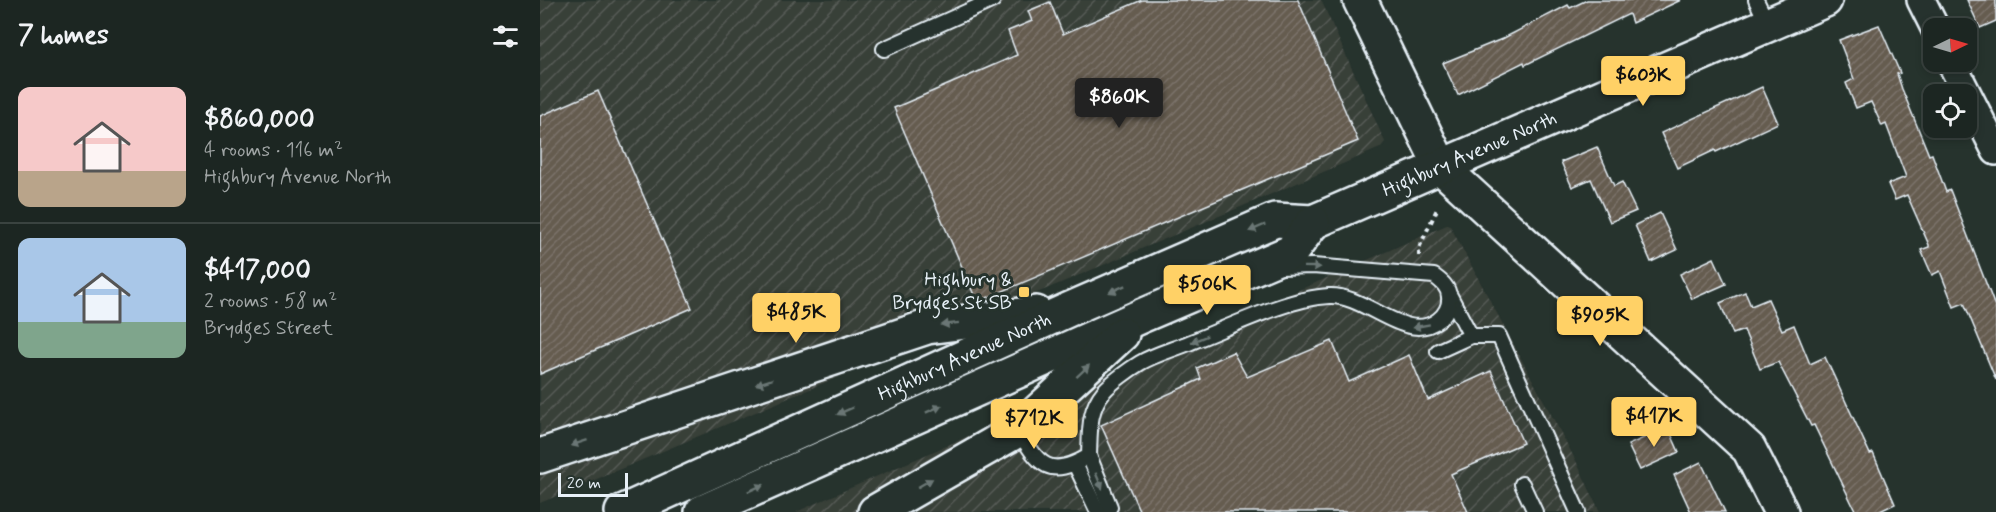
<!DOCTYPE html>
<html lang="en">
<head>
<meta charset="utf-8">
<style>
	:root { --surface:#1c2622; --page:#29322f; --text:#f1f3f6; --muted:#a0a5a5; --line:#3a4340; --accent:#ffd166 }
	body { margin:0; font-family:Mynerve,sans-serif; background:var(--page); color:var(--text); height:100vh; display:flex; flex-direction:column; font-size:22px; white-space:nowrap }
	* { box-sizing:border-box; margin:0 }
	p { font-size:20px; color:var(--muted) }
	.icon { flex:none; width:33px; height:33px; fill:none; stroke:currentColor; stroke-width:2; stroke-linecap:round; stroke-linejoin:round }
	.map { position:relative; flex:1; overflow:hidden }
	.panel { display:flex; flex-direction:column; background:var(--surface); width:540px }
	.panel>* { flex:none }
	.needle { width:39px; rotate:85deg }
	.controls { position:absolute; left:1383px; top:18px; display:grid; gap:12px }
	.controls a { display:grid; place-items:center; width:54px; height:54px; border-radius:12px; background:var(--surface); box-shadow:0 3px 9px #0003,0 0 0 2px var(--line); font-size:30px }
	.scale { position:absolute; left:18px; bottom:15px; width:70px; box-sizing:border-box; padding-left:6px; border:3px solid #e8f1f8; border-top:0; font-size:16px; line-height:21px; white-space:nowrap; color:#e8f1f8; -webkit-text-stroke:4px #26332d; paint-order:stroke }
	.price { position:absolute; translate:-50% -51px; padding:0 14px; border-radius:6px; background:var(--accent); color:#111; font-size:20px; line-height:39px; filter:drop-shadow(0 2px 3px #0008) }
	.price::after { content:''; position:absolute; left:50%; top:36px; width:18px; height:14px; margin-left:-9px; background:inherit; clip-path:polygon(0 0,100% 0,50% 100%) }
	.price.active { background:#222; color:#fff }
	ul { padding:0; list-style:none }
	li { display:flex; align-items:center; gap:18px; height:150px; padding:0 18px }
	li+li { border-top:2px solid var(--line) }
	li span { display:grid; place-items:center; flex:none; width:168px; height:120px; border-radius:12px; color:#555 }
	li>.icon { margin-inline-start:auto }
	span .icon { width:72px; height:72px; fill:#fffc; stroke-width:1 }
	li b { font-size:26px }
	h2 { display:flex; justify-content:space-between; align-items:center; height:72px; padding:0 18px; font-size:26px }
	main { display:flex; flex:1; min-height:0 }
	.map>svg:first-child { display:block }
	.industrial { fill:url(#industrial-furrows) }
	.building { fill:url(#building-hatch); stroke:#e8f1f8; stroke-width:1.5 }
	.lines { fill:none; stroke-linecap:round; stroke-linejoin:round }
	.lane-casing { stroke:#e8f1f8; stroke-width:18 }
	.street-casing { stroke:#e8f1f8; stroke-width:32 }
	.secondary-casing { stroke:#e8f1f8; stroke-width:38 }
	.path { stroke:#e8f1f8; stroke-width:4; stroke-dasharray:4.5 4.5; stroke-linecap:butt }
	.lane { stroke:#26332d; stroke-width:14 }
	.street { stroke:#26332d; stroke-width:27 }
	.secondary { stroke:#26332d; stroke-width:33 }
	.oneway { fill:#6a7674 }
	.poi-dot { fill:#ffd166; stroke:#26332d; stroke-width:2 }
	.labels { text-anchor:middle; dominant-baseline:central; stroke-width:6; stroke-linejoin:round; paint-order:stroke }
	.street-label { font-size:20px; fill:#e8f1f8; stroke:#26332d }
	.poi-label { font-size:20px; fill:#e8f1f8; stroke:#26332d; text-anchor:end }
</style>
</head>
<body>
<main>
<section class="panel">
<h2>7 homes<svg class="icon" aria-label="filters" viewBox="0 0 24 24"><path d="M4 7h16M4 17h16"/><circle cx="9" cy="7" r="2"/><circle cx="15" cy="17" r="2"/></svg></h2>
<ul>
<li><span style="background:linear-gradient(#f6c9c9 70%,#b9a48a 0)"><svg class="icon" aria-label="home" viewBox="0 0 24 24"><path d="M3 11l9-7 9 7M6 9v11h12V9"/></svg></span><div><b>$860,000</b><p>4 rooms · 116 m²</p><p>Highbury Avenue North</p></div></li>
<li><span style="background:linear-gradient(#a9c7e8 70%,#7fa58c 0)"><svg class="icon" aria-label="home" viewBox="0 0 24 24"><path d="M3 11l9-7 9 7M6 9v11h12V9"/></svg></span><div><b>$417,000</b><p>2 rooms · 58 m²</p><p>Brydges Street</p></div></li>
</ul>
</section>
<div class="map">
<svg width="1456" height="512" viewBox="0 0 1456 512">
	<defs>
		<pattern id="industrial-furrows" width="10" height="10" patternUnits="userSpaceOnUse" patternTransform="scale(1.5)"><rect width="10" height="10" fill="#393f38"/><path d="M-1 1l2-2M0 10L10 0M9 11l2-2" fill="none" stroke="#565b56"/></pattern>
		<pattern id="building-hatch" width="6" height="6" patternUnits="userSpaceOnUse" patternTransform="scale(1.5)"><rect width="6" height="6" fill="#655b50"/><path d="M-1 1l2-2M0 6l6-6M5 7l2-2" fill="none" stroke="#7b736a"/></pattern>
	</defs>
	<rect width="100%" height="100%" fill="#26332d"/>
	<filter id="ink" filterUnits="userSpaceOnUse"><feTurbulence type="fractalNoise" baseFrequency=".0167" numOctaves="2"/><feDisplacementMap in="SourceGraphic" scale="12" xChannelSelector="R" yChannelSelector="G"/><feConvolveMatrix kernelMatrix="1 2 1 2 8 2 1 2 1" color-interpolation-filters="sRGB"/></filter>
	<g filter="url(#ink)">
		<g class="industrial">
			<path d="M0 0H781L845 142 840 148 0 503Z"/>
			<path d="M909 224 1036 461 1060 512H256Z"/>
		</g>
		<g class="building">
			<path d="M602 0H758L818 141 437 302 354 108 477 55 468 31 492 21 488 11 510 2 523 34Z"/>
			<path d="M1047 0H1141L1092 23 1089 14 985 65 984 62 918 95 903 63 962 39 1028 5 1030 8Z"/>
			<path d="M1427 0H1456V21L1440 28Z"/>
			<path d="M1339 25 1360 73 1357 74 1362 89 1389 155 1392 154 1406 192 1410 190 1456 309V380L1424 303 1414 307 1400 271 1392 275 1381 250 1389 247V245L1367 195 1355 200 1348 184 1366 177 1346 124 1342 126 1331 102 1316 108 1306 83 1314 79 1299 40Z"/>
			<path d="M1222 87 1238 123 1176 152 1175 150 1137 168 1121 133Z"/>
			<path d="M58 91 152 308 0 374V116Z"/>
			<path d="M1057 147 1074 186 1082 182 1096 211 1070 222 1051 179 1032 187 1021 162Z"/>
			<path d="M1120 213 1137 250 1111 262 1095 225Z"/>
			<path d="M1174 258 1186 284 1152 299 1140 274Z"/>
			<path d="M1205 292 1211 306 1228 299 1242 330 1254 325 1270 364 1285 357 1330 454 1333 453 1355 504 1338 512H1316L1274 425 1271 426 1238 362 1220 369 1204 330 1193 334 1180 303Z"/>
			<path d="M792 341 809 382 869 355 888 400 951 371 983 443 911 474 928 512H600L561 425 661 379 657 368 693 352 707 377Z"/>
			<path d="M1128 427 1139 452 1100 470 1088 445Z"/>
			<path d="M1161 462 1185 512H1151L1134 475Z"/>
		</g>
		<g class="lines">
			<g class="lane-casing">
				<g id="lane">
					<path d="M1216 0 1228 25"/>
					<path d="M344 49 453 0"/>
					<path d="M910 296 931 336"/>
					<path d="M898 351 931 336H959L1038 512"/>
					<path d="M478 430C500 466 508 479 549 456 550 432 548 410 564 391 572 382 590 369 600 363 615 354 635 349 651 342 690 327 748 298 789 296 826 294 866 345 898 320 905 315 910 306 909 297 909 287 901 281 894 276L773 266 740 267"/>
					<path d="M549 456 570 507 559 512"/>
					<path d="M535 464 558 512"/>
					<path d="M982 484 995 512"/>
				</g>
			</g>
			<g class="street-casing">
				<g id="street">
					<path d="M1381 0 1395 28"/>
					<path d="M1411 62 1456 151"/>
				</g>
			</g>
			<g class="secondary-casing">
				<g id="secondary">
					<path d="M820 0 901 167 1209 449 1241 512"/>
					<path d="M0 456 387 327 496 313"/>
					<path id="s1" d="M82 512 530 309 735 220 773 222 1285 0"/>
					<path d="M162 512 601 316 751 252 773 222"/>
					<path d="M335 512 478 430 582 334"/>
				</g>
			</g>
			<path class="path" d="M879 256V248L898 207"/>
			<use href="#lane" class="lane"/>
			<use href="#street" class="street"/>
			<use href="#secondary" class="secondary"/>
		</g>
		<defs><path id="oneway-solid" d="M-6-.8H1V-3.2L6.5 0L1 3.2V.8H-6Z" transform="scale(1.5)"/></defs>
		<g class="oneway">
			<use href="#oneway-solid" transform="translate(717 228) rotate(157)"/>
			<use href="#oneway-solid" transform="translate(772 267) rotate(1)"/>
			<use href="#oneway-solid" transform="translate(577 289) rotate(156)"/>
			<use href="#oneway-solid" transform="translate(410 324) rotate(173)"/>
			<use href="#oneway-solid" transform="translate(881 326) rotate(170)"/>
			<use href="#oneway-solid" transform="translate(659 339) rotate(158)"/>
			<use href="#oneway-solid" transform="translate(543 371) rotate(-43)"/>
			<use href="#oneway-solid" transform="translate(224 382) rotate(162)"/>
			<use href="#oneway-solid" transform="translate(394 409) rotate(-24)"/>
			<use href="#oneway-solid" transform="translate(305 411) rotate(156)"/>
			<use href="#oneway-solid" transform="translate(39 443) rotate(162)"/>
			<use href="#oneway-solid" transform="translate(559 481) rotate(67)"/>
			<use href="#oneway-solid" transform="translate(385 483) rotate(-30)"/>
			<use href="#oneway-solid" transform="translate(216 488) rotate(-24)"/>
		</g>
	</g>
	<rect class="poi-dot" x="478" y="286" width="12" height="12" rx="3"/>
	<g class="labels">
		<g class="street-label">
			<text stroke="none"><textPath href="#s1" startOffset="924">Highbury Avenue North</textPath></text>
			<text stroke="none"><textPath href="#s1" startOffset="376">Highbury Avenue North</textPath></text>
		</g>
		<g class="poi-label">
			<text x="472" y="280">Highbury &amp;<tspan x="472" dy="23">Brydges St SB</tspan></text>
		</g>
	</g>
</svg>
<div class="controls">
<a><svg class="needle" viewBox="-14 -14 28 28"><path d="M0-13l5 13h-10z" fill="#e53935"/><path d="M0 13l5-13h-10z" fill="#a0a5a5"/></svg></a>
<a><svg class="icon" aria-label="locate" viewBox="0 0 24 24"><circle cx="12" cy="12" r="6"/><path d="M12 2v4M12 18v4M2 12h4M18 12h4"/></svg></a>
</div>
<div class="scale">20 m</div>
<b class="price" style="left:1103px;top:107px">$603K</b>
<b class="price active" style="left:579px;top:129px">$860K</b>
<b class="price" style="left:667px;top:316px">$506K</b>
<b class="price" style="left:256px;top:344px">$485K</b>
<b class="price" style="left:1060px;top:347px">$905K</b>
<b class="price" style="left:1114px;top:448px">$417K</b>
<b class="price" style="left:494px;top:450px">$712K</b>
</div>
</main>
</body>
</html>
